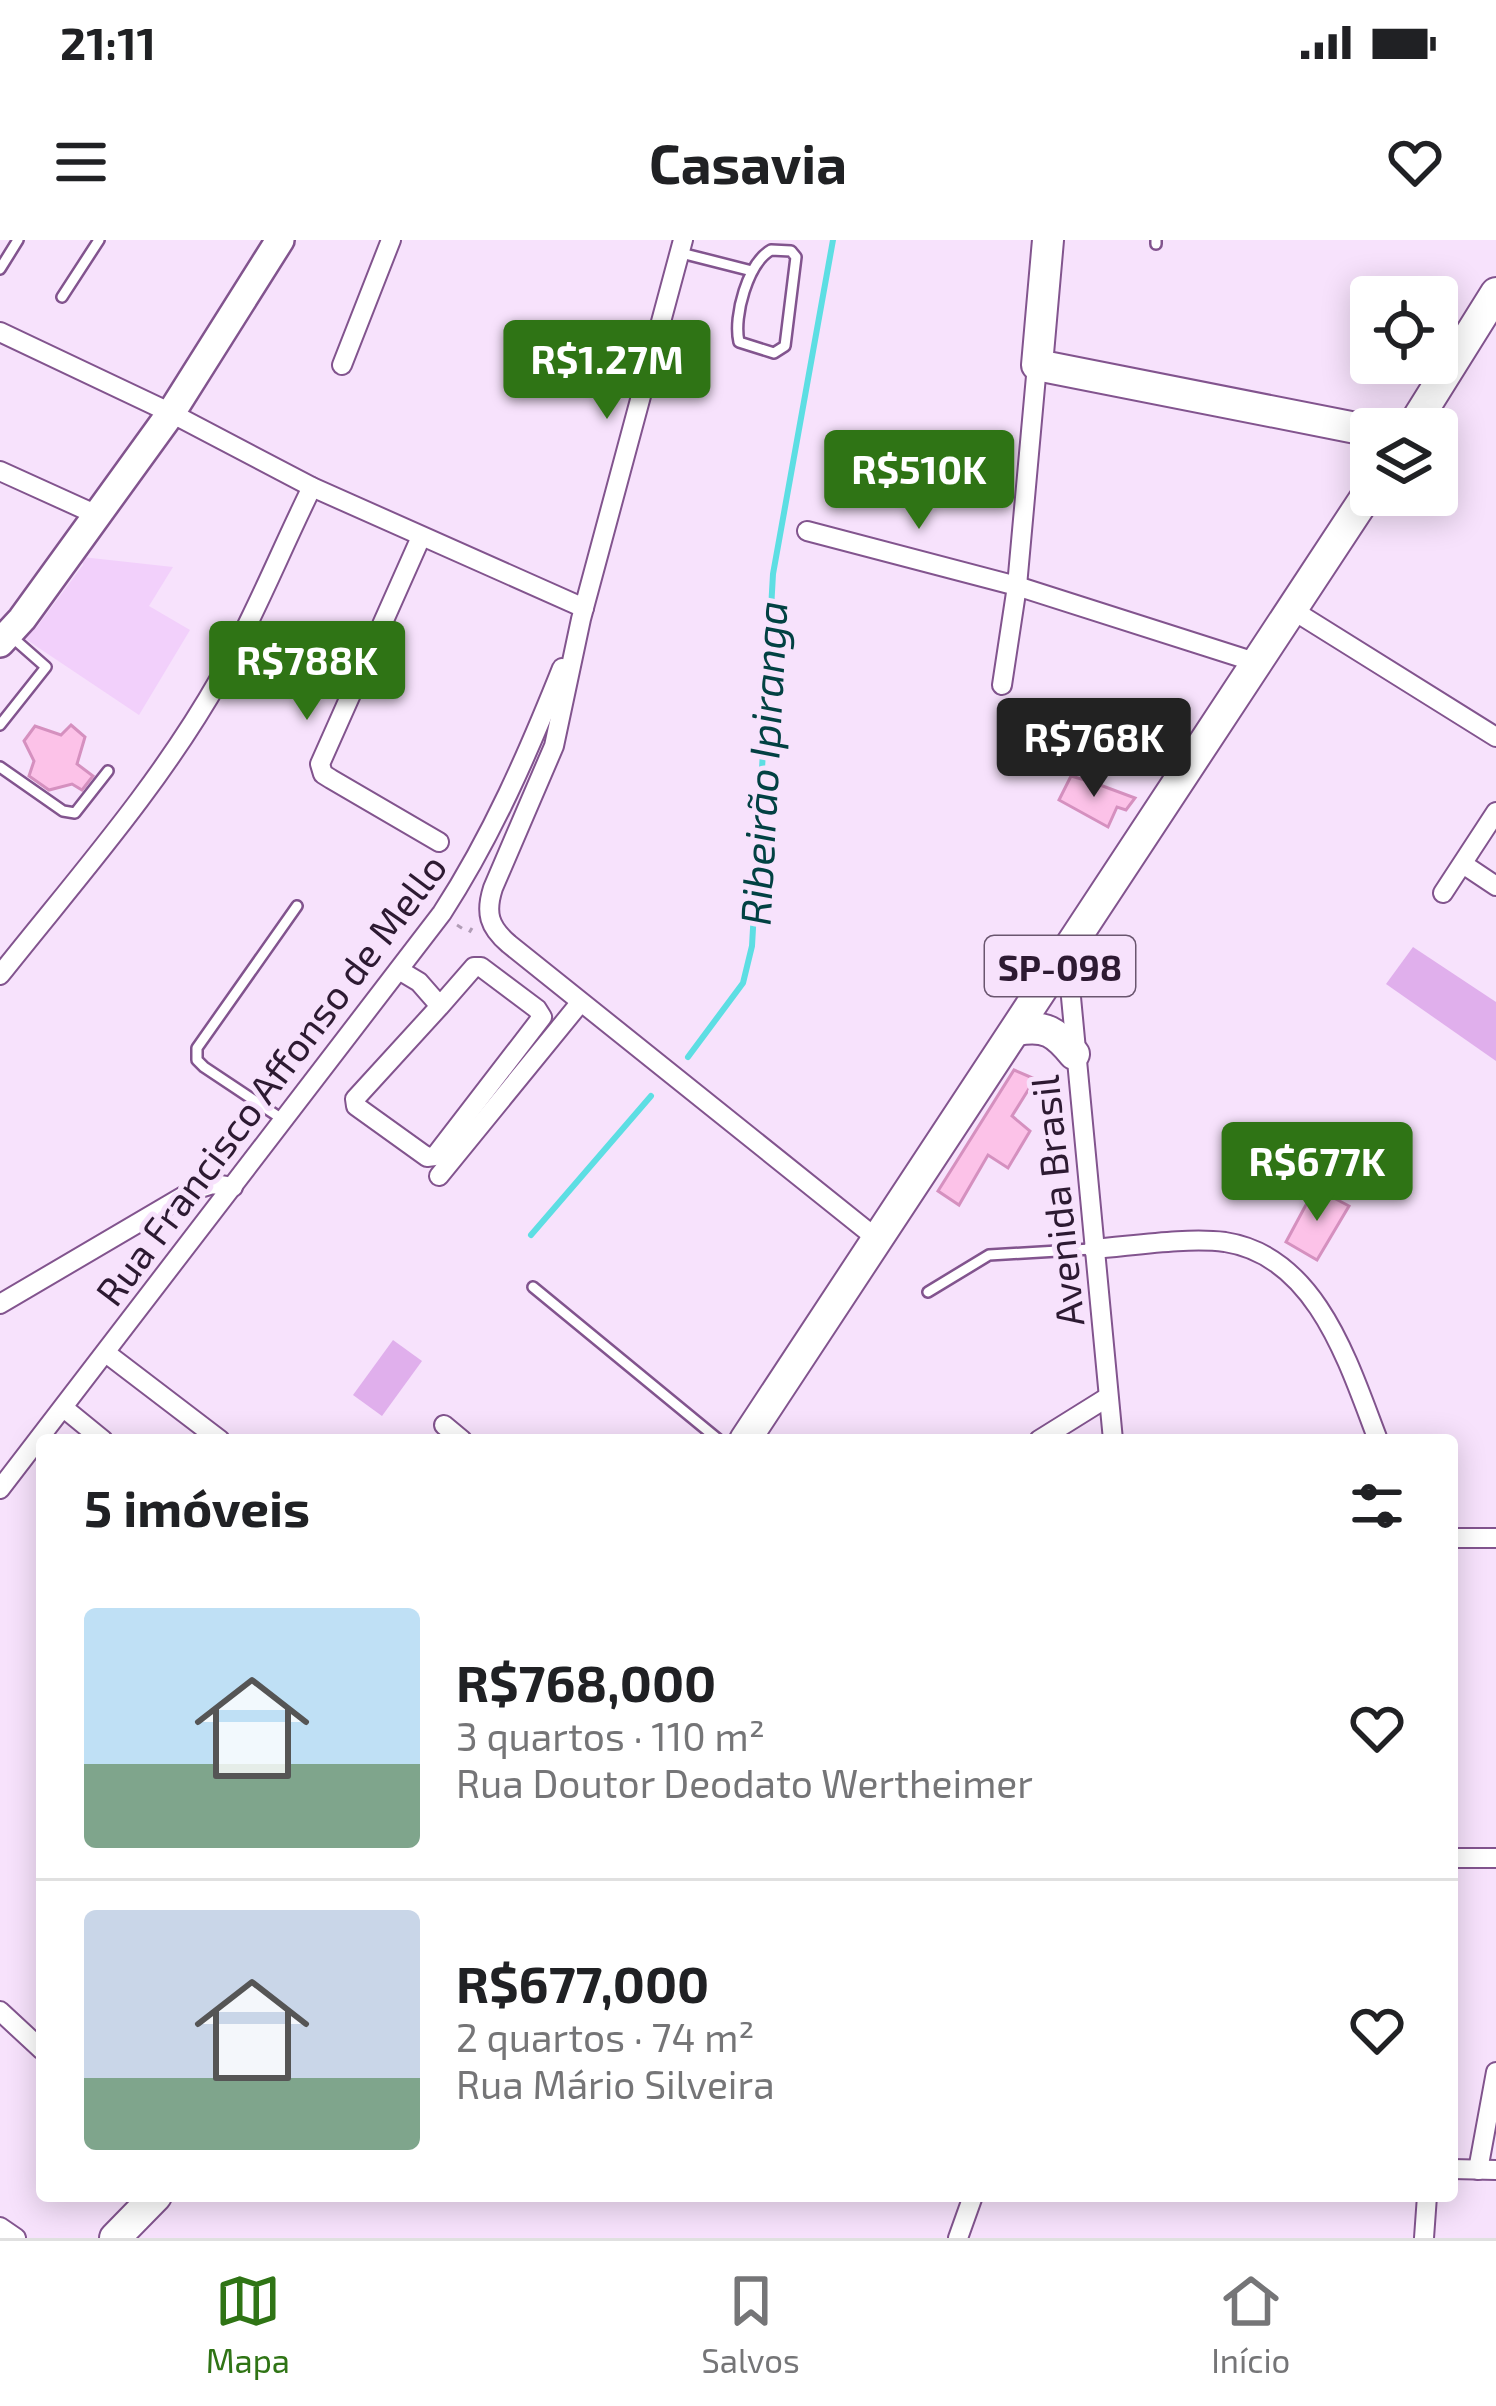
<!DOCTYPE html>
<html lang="pt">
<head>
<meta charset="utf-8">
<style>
	:root { --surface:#fff; --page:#f2f2f2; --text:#202124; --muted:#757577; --line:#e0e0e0; --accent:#2f7415 }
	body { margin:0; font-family:"Exo 2",sans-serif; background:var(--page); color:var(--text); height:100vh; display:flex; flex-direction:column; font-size:45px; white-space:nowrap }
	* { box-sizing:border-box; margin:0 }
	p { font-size:39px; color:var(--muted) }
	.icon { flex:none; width:66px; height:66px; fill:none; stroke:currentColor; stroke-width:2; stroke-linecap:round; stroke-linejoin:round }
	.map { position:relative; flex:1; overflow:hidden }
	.sheet { position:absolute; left:36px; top:1194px; width:1422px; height:768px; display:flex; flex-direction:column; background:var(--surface); border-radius:12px; box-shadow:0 6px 30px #0003 }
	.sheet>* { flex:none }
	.fabs { position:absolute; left:1350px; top:36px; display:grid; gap:24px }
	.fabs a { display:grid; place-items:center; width:108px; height:108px; border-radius:12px; background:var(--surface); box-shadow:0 6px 30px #0003; font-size:60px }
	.price { position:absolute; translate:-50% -102px; padding:0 27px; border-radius:12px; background:var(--accent); color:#fff; font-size:39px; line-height:78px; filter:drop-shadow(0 3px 6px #0008) }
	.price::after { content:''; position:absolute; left:50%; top:72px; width:36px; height:27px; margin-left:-18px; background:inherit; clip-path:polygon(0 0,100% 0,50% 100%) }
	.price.active { background:#222; color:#fff }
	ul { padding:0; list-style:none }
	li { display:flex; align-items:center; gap:36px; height:300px; padding:0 48px }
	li+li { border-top:3px solid var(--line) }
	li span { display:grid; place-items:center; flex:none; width:336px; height:240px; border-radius:12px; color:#555 }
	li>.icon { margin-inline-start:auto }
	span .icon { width:144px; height:144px; fill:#fffc; stroke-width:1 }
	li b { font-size:51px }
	h2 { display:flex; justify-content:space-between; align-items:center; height:144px; padding:0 48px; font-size:51px }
	.status { display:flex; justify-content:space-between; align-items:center; height:84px; padding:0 60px; background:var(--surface); direction:ltr }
	.status svg { height:33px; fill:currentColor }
	header { display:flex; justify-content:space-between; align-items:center; height:156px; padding:0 48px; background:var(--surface); font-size:54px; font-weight:700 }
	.tabs { display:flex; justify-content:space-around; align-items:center; height:168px; border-top:3px solid var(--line); background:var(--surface); font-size:33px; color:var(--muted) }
	.tabs a { display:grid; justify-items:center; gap:6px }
	.tabs .active { color:var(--accent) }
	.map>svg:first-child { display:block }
	.built { fill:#f2d0fb }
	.green { fill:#e0afec }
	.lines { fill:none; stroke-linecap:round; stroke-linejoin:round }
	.stream { stroke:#5ddee3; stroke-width:6 }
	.building { fill:#fcc2e8; stroke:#d590bf; stroke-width:3 }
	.lane-casing { stroke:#82548e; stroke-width:14 }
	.street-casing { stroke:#82548e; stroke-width:22 }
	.secondary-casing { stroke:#82548e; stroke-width:32 }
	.primary-casing { stroke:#82548e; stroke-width:34 }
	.path { stroke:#b09cb5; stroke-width:3; stroke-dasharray:6 9; stroke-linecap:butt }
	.lane { stroke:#fff; stroke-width:9 }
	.street { stroke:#fff; stroke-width:18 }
	.secondary { stroke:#fff; stroke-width:27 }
	.primary { stroke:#fff; stroke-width:30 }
	.labels { text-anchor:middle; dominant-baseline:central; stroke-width:10; stroke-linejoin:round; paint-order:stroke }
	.shield { fill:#f7e2fc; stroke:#6a566f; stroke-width:3 }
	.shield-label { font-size:36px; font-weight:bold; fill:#2d1a32 }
	.street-label { font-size:39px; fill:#2d1a32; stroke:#f7e2fc }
	.water-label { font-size:42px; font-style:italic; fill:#024143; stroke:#f7e2fc }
</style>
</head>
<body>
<div class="status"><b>21:11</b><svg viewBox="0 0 49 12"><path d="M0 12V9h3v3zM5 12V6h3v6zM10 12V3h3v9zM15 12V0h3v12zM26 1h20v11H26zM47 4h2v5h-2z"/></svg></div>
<header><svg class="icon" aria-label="menu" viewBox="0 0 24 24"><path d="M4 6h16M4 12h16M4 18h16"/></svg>Casavia<svg class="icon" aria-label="heart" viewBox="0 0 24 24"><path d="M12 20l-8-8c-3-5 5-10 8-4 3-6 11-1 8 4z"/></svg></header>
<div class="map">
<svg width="1496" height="1998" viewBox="0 0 1496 1998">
	<rect width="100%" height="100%" fill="#f7e2fc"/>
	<path class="built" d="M82 317 173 327 149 366 190 390 139 475 21 396 36 388 83 325Z"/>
	<g class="green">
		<path d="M1413 707 1496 762V821L1386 744Z"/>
		<path d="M393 1100 422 1121 382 1176 353 1155Z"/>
	</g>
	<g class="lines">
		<g class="stream">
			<path d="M688 817 743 743 752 706 773 334 833 0"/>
			<path d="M531 995 651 856"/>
		</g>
	</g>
	<g class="building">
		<path d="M71 485 85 497 77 524 93 536 82 550 72 544 49 550 29 536 34 521 24 501 35 486 61 495Z"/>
		<path d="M1071 536 1092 542 1135 558 1126 570 1117 567 1108 587 1059 560Z"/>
		<path d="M1014 830 1035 839 1012 876 1030 891 1008 928 988 915 959 965 938 951Z"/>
		<path d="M1315 948 1349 966 1317 1020 1286 1002Z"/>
	</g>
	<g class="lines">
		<g class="lane-casing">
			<g id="lane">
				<path d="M1156 0V4"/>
				<path d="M771 10 791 11 796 17 785 106 774 113 739 102C733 76 748 23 771 10Z"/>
				<path d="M681 13 752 31"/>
				<path d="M0 29 18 0"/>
				<path d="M62 57 99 0"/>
				<path d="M0 485 46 427 13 398"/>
				<path d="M0 527 63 571 75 573 108 531"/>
				<path d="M285 881 204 827 197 820V808L297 666"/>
				<path d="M533 1047 719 1200"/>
				<path d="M928 1052 989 1015 1091 1009"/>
			</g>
		</g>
		<g class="street-casing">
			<g id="street">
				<path d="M683 0 581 379 554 506 493 648C485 673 489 687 509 704L876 998"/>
				<path d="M0 92 171 173 312 247 584 368"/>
				<path d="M342 125 391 0"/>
				<path d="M0 231 97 275"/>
				<path d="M807 291 1017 346 1255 422"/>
				<path d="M421 297 320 524 323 534 331 539 439 602"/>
				<path d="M1291 369 1496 497"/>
				<path d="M1002 445 1017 346 1037 125"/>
				<path d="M1463 624 1496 646"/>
				<path d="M1443 653 1496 572"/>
				<path d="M1067 715 1113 1200"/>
				<path d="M399 730 419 742 440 766 474 727H481L537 769 542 777 435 916 427 917 356 866 355 859 440 766"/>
				<path d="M0 735C77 638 159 546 220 438 254 377 281 310 312 247"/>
				<path d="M439 936 580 763"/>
				<path d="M1093 1009C1132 1006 1186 997 1225 1002 1317 1016 1349 1125 1378 1200"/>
				<path d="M0 1064 194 950 213 944 233 947"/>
				<path d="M106 1113 220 1200"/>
				<path d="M65 1169 103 1200"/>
				<path d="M444 1185 462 1200"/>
				<path d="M1039 1200 1108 1157"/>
				<path d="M0 1249 442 673C492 596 528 513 562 428"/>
				<path d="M1452 1298H1496"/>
				<path d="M1452 1618H1496"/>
				<path d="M0 1771 42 1810"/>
				<path d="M1452 1929 1496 1930"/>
				<path d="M1478 1930 1496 1832"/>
				<path d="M0 1987 16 1998"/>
				<path d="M958 1998 973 1956"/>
				<path d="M1424 1998 1427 1956"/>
			</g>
		</g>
		<g class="secondary-casing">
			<path id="secondary" d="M0 403 22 379 171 173 280 0"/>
		</g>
		<g class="primary-casing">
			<g id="primary">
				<path d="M1048 0 1037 125 1371 191"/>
				<path d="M1411 189 1496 53"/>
				<path d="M1017 790C1046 785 1056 792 1074 814"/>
				<path d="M745 1200 1371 249"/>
				<path d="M115 1998 156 1956"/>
			</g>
		</g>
		<path class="path" d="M457 685 469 693 472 688"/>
		<use href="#lane" class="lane"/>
		<use href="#street" class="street"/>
		<use href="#secondary" class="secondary"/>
		<use href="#primary" class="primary"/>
	</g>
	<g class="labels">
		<rect class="shield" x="985" y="696" width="150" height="60" rx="9"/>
		<g class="shield-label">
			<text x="1060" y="726">SP-098</text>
		</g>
		<g class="street-label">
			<text transform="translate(270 839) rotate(-53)">Rua Francisco Affonso de Mello</text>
			<text transform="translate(1056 961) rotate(-96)">Avenida Brasil</text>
		</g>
		<g class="water-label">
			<text transform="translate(762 523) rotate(-87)">Ribeirão Ipiranga</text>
		</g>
	</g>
</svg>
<div class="fabs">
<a><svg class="icon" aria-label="locate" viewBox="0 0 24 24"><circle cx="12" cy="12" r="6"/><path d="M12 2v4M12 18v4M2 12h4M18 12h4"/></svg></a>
<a><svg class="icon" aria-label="layers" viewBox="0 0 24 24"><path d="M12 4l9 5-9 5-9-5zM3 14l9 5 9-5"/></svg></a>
</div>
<b class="price" style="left:607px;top:182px">R$1.27M</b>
<b class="price" style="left:919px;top:292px">R$510K</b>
<b class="price" style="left:307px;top:483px">R$788K</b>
<b class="price active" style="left:1094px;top:560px">R$768K</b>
<b class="price" style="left:1317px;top:984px">R$677K</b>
<section class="sheet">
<h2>5 imóveis<svg class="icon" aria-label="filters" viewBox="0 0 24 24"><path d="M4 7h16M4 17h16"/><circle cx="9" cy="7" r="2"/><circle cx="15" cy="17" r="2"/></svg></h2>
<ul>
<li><span style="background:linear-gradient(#bfe0f5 65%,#7fa58c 0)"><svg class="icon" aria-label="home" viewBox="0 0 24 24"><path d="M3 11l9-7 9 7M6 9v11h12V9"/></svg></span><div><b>R$768,000</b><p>3 quartos · 110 m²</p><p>Rua Doutor Deodato Wertheimer</p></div><svg class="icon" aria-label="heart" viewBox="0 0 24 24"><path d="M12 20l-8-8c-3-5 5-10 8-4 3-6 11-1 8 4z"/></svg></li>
<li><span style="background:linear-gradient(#c9d6e8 70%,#7fa58c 0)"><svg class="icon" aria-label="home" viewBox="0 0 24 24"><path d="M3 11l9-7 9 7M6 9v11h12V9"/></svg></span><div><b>R$677,000</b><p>2 quartos · 74 m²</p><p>Rua Mário Silveira</p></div><svg class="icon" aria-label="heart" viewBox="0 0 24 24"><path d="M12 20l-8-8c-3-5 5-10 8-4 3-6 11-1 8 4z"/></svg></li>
</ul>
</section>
</div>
<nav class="tabs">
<a class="active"><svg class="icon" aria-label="map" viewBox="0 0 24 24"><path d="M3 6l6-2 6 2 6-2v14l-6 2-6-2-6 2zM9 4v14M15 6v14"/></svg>Mapa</a>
<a><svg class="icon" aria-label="saved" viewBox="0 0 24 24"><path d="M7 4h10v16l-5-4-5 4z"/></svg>Salvos</a>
<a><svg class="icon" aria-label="home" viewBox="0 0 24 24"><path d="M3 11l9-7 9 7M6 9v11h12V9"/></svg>Início</a>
</nav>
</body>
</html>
